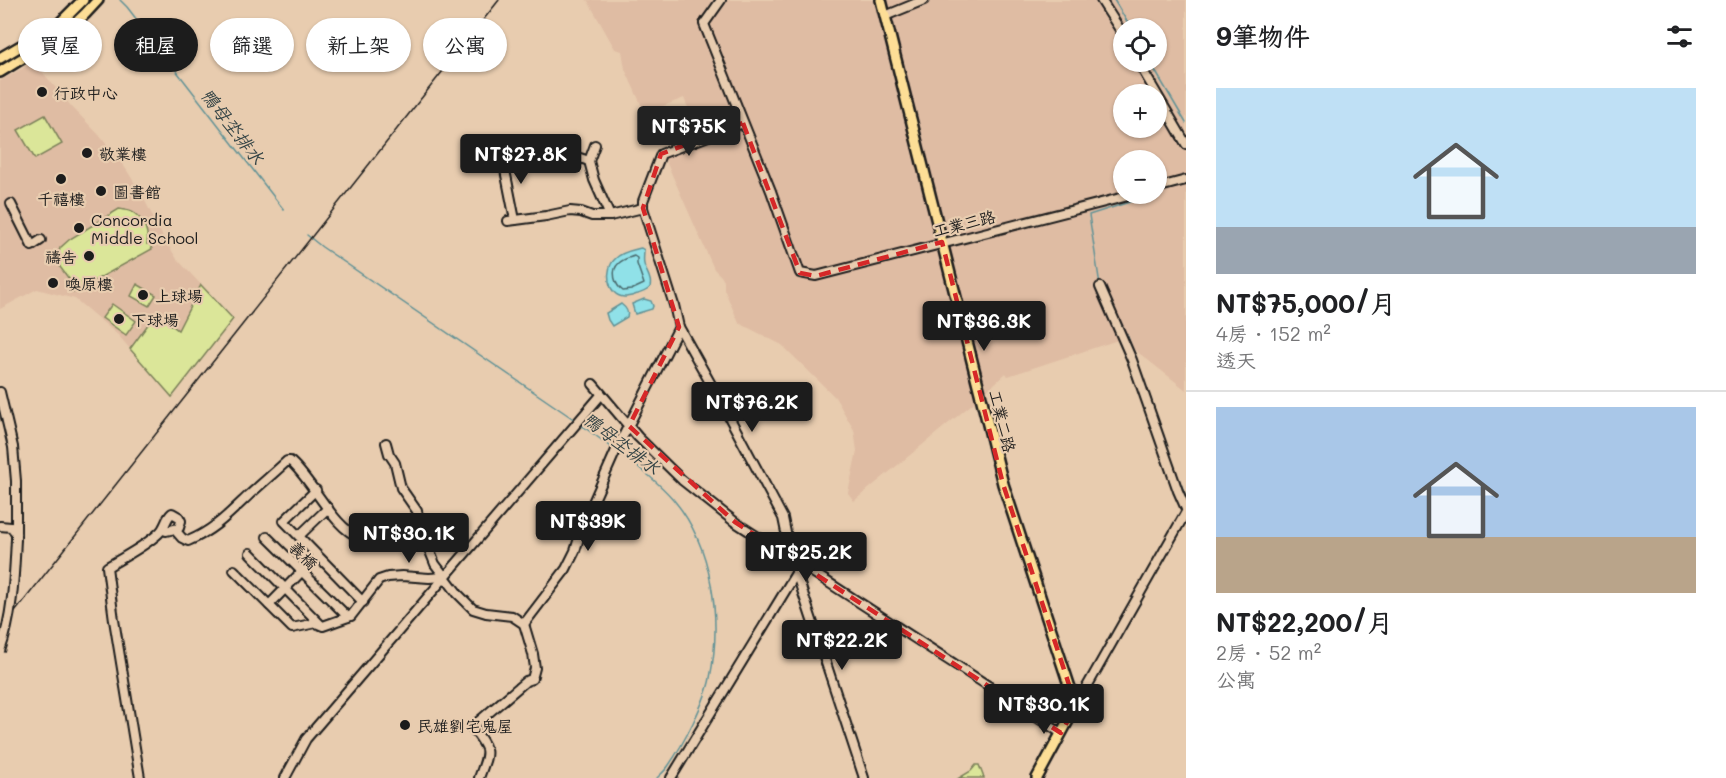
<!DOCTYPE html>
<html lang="zh-TW">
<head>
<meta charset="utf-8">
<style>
	:root { --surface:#fff; --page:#f6f6f6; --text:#202124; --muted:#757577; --line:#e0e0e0; --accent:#1c1c1c }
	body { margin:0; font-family:Mali,"LXGW WenKai TC",sans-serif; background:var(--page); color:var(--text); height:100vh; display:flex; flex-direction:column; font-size:22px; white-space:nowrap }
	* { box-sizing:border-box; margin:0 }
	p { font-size:20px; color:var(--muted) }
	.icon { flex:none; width:33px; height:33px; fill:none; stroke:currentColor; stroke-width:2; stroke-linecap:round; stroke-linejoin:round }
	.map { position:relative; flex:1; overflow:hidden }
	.details { display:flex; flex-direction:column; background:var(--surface); width:540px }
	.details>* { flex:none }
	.top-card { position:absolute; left:18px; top:18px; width:570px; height:54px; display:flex; gap:12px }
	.tools { position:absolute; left:1113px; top:18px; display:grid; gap:12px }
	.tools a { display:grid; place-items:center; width:54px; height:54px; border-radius:50%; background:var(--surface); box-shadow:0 2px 4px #0004; font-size:30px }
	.price { position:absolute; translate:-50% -51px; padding:0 14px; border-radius:6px; background:var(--accent); color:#fff; font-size:20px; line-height:39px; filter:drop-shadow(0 2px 3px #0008) }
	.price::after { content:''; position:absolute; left:50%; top:36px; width:18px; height:14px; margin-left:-9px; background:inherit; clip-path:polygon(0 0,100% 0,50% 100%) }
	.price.current { background:#222; color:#fff }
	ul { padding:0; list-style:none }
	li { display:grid; align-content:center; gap:12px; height:318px; padding:0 30px }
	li+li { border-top:2px solid var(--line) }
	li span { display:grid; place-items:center; height:186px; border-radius:0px; color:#555 }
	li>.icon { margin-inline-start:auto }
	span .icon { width:108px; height:108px; fill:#fffc; stroke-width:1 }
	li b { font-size:26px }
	h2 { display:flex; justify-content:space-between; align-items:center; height:72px; padding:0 30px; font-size:26px }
	.pill { padding:0 21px; border-radius:27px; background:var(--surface); box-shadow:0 2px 4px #0004; font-size:21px; line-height:54px }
	.pill.current { background:var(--accent); color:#fff }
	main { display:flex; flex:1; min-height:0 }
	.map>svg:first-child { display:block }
	.built { fill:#dfbca3; fill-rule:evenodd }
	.green { fill:#dbe699; stroke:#7c815a; stroke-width:1.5 }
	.water { fill:#90e1e8; stroke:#629296; stroke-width:1.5 }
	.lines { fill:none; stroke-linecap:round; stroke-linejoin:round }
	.shore { stroke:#4a6b6e; stroke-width:1.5 }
	.stream { stroke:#629296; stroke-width:1.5 }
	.minor-casing { stroke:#1c1c1c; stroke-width:12 }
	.major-casing { stroke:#1c1c1c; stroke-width:14 }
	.minor { stroke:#e8ccaf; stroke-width:8 }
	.major { stroke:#fdde96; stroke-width:9 }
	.rail { stroke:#1c1c1c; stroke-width:1.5 }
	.minor-bridge-casing { stroke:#1c1c1c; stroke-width:12; stroke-linecap:butt }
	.minor-bridge { stroke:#e8ccaf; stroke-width:8 }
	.marked { fill:none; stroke:#d62828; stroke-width:4.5; stroke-dasharray:12 8; stroke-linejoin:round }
	.poi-dot { fill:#1c1c1c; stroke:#e8ccaf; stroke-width:2 }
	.labels { text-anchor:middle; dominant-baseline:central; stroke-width:4.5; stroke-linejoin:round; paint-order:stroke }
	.poi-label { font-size:16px; fill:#1c1c1c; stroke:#e8ccaf; text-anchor:start }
	.street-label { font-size:16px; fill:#1c1c1c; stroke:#e8ccaf }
	.water-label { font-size:18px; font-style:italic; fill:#334345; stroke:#e8ccaf }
</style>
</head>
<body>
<main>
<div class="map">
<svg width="1186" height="778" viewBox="0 0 1186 778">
	<rect width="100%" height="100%" fill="#e8ccaf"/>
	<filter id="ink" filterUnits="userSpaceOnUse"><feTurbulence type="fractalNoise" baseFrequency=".0167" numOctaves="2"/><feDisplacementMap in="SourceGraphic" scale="12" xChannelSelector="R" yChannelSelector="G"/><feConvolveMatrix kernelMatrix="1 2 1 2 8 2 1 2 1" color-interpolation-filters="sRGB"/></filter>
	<g filter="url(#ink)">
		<g class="built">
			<path d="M586 0H1186V390L1121 339 1008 376 1006 373 977 400 854 501 848 493 857 451 854 430 835 397 782 345 739 323 724 289V281L721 276 714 269 661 150 699 135 684 98 645 113 625 69 622 51 615 49 588 1ZM1124 28H1156V62H1124ZM1124 94H1156V128H1124ZM1124 160H1156V194H1124Z"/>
			<path d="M34 62 71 106 99 135 126 169 142 195 163 237 177 259 233 319 172 397 118 335 75 299 37 289 0 309V81Z"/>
		</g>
		<g class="green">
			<path d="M45 115 62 144 35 159 18 130Z"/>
			<path d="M119 209C124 210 130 210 134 213 144 220 149 232 147 244L149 243 152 249 74 292 71 288 79 283 69 279 60 267 58 256 60 248 70 239Z"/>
			<path d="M137 284 156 295 149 306 131 296Z"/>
			<path d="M201 285 233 319 172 397 130 349 152 319 158 323 165 320 178 330Z"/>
			<path d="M112 304 136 321 126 335 102 318Z"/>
			<path d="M976 765H979L984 778H959L971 771Z"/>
		</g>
		<g class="water">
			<path d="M641 248 644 250C644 255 643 260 644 264 645 271 653 279 650 287 648 291 643 292 638 294 634 295 629 297 624 297 607 296 604 269 615 259 621 252 633 250 641 248Z"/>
			<path d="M644 299 651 301 653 306 652 309 635 314 632 304Z"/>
			<path d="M621 304C625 307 629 312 627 317L612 326 608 320 606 313Z"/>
		</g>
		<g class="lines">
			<path class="shore" d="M634 256 637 258V264L644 284 631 290 623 291C615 285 610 271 619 263 623 259 629 258 634 256Z"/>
			<g class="stream">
				<path d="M120 0 127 7 284 210"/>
				<path d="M1114 0 1131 28"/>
				<path d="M1150 62 1186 123"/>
				<path d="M307 235 322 247 575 420"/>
				<path d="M1100 285 1089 215 1186 184"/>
				<path d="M1119 321 1128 337 1134 355"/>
				<path d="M581 425 614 449"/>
				<path d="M617 451C635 464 659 483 673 499 713 546 722 619 710 678 706 700 683 745 669 765 666 770 661 774 657 778"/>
				<path d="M1175 470 1186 496"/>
			</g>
			<g class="minor-casing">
				<g id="minor">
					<path d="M721 0 704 24 771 191 800 273 816 276 1136 194"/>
					<path d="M1101 0 1124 36"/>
					<path d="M885 16 924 0"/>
					<path d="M1138 62 1186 144"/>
					<path d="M595 145 589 161 594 180 610 216 643 208"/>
					<path d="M502 155 515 220"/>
					<path d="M565 160 580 158 589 161"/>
					<path d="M1156 188 1186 180"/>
					<path d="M11 204 32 246 41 240"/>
					<path d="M508 221 546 216 570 211 581 212 592 216H610"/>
					<path d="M1100 287 1132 360 1178 491 1186 509"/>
					<path d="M679 327 727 413 783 518 790 552"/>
					<path d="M593 384 638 437 682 480 735 522 1061 733"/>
					<path d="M0 392 13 447 16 481V539"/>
					<path d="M386 443 389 454 395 463 401 488 417 511 420 525 419 532 427 544 435 564 445 577"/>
					<path d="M316 490 284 521 363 602"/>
					<path d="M0 526 11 527 16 533"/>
					<path d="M175 530 182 538 188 541C213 531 230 513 248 496 261 484 274 473 287 461H290C311 478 336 532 359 536 366 537 376 538 382 536 395 534 407 529 419 532"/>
					<path d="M299 536 328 508"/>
					<path d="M267 537 348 617"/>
					<path d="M250 553 320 624"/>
					<path d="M234 570 292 628 316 623 323 626 351 616 379 580 388 577 402 576 429 578 445 577 458 594 473 609 486 613 512 616 524 624 533 654 535 668 532 679 526 681 472 727C491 752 489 750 479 778"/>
					<path d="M796 572 864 778"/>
					<path d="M269 605 317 556"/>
					<path d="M524 624 566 569 575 551 583 525 617 448 679 327 674 305 643 208V201L661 154 743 123"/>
					<path d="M1076 706 1186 512"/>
					<path d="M140 778 114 620 107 567C125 556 144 547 159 533 166 527 165 519 172 513L179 517 181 521 179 528 166 531 163 529"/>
					<path d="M285 778 306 739 601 395"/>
					<path d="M671 778 801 565"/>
				</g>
			</g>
			<g class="major-casing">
				<g id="major">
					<path d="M881 0 1003 484 1076 706 1037 778"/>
					<path d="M0 58 60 23 83 0"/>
					<path d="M0 72 68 30 85 14 98 0"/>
				</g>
			</g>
			<use href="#minor" class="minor"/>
			<use href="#major" class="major"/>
			<path class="rail" d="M0 631 499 0"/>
			<g class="minor-bridge-casing">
				<path id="minor-bridge" d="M0 651C13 615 14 577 16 539"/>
			</g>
			<use href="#minor-bridge" class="minor-bridge"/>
		</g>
	</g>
	<path class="marked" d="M743 123 800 273 816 276 942 242 1003 484 1076 706 1061 733 735 522 629 426 679 327 643 208 661 154Z"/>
	<g class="poi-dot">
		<circle cx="42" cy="92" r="6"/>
		<circle cx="87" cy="153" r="6"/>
		<circle cx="61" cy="179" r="6"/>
		<circle cx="101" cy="191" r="6"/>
		<circle cx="79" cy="228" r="6"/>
		<circle cx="89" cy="256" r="6"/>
		<circle cx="53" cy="283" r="6"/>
		<circle cx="143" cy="295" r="6"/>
		<circle cx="119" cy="319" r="6"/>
		<circle cx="405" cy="725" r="6"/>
	</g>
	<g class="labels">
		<g class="poi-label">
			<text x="54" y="92">行政中心</text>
			<text x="99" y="153">敬業樓</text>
			<text x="113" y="191">圖書館</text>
			<text x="61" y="198" text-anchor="middle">千禧樓</text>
			<text x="91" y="219">Concordia<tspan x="91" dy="18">Middle School</tspan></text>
			<text x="77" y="256" text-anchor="end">禱告</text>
			<text x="65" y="283">喚原樓</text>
			<text x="155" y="295">上球場</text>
			<text x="131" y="319">下球場</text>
			<text x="417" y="725">民雄劉宅鬼屋</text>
		</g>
		<g class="street-label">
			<text transform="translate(964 223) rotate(-14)">工業三路</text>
			<text transform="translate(1003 421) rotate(76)">工業二路</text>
			<text transform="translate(304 555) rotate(45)">義橋</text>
		</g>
		<g class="water-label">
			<text transform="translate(233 126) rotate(52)">鴨母坔排水</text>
			<text transform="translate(622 443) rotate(37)">鴨母坔排水</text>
		</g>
	</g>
</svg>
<div class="tools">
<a><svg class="icon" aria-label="locate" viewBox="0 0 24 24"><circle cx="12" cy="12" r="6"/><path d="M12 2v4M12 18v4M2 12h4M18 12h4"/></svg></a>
<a>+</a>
<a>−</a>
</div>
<b class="price current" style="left:689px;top:157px">NT$75K</b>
<b class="price" style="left:521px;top:185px">NT$27.8K</b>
<b class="price" style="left:984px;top:352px">NT$36.3K</b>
<b class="price" style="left:752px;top:433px">NT$76.2K</b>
<b class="price" style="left:588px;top:552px">NT$39K</b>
<b class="price" style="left:409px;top:564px">NT$30.1K</b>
<b class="price" style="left:806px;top:583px">NT$25.2K</b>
<b class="price" style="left:842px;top:671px">NT$22.2K</b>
<b class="price" style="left:1044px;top:735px">NT$30.1K</b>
<div class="top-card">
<a class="pill">買屋</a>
<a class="pill current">租屋</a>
<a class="pill">篩選</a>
<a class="pill">新上架</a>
<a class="pill">公寓</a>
</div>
</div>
<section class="details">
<h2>9筆物件<svg class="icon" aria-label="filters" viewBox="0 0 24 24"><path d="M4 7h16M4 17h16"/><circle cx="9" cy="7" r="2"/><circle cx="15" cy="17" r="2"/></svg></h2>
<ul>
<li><span style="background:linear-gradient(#bfe0f5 75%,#9aa5b1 0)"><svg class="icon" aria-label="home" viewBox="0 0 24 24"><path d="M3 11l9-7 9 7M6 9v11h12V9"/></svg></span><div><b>NT$75,000/月</b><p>4房 · 152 m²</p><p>透天</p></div></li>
<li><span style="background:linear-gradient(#a9c7e8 70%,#b9a48a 0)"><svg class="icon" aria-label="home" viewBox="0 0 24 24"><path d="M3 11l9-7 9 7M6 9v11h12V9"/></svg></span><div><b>NT$22,200/月</b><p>2房 · 52 m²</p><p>公寓</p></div></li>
</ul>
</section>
</main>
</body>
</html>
